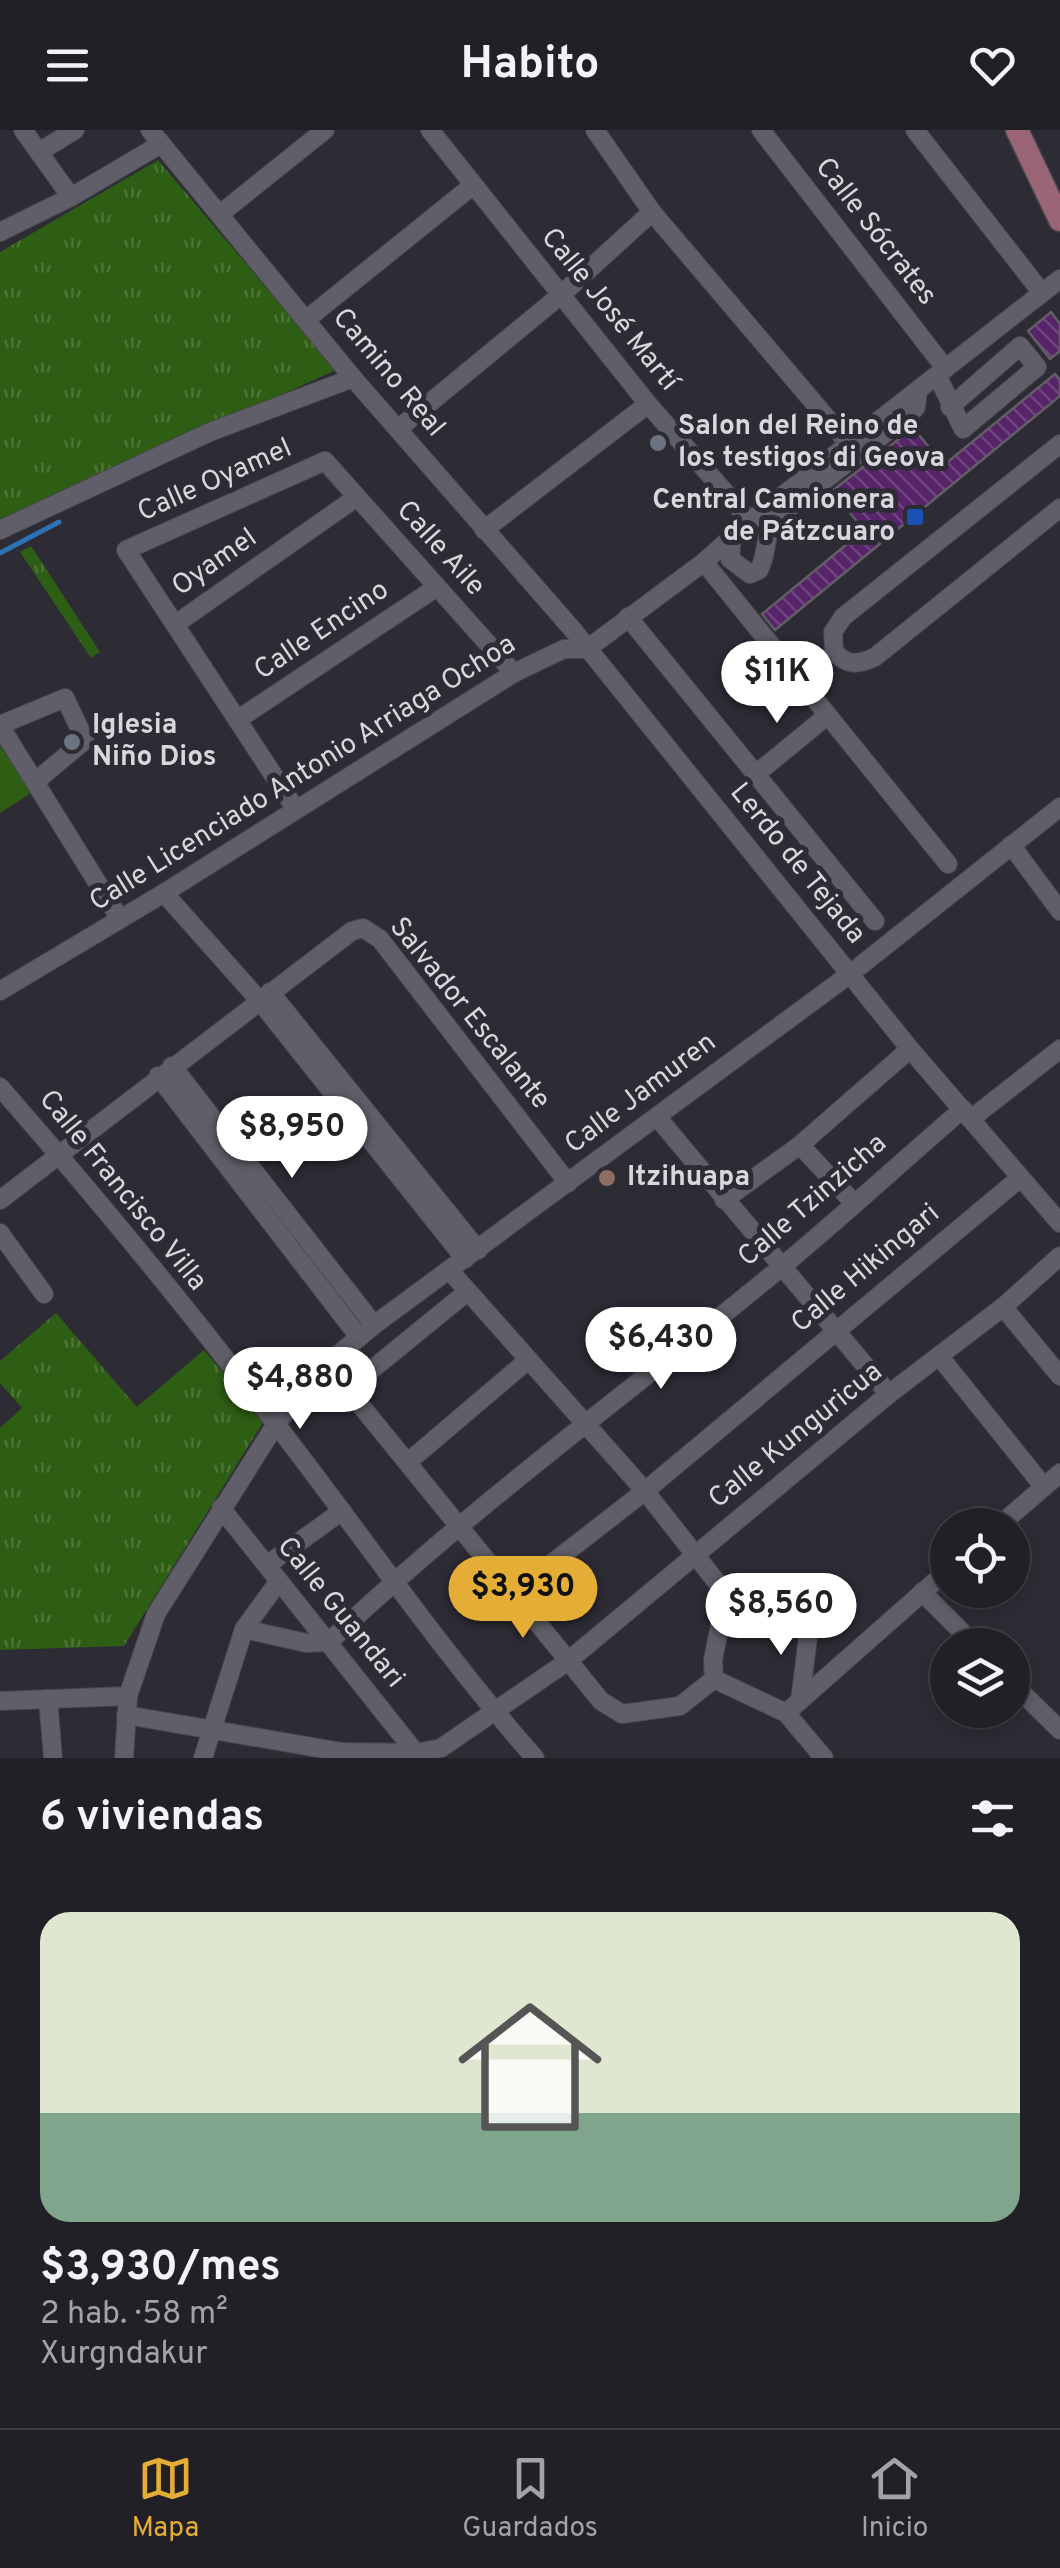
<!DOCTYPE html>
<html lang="es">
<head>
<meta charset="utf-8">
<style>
	:root { --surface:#222027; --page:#2e2d33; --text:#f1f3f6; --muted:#a2a3a7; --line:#3f3e44; --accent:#e4ad35 }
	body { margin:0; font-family:Overpass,sans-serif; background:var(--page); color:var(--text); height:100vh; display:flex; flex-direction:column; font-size:38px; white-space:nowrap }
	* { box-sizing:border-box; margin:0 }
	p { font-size:32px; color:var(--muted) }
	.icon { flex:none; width:55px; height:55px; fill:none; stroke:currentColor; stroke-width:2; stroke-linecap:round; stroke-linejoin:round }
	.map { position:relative; height:1628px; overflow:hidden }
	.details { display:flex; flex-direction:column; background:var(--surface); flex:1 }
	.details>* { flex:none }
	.controls { position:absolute; left:930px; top:1378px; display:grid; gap:20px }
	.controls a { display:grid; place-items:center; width:100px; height:100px; border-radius:50%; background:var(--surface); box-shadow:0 5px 15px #0003,0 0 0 2px var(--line); font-size:50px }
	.price { position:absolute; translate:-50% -85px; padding:0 22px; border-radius:35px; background:#fff; color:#222; font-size:32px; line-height:65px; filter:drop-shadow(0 2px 5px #0008) }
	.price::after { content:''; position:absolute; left:50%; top:60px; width:30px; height:22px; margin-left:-15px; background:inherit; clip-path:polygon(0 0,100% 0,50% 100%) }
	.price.active { background:var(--accent); color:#111 }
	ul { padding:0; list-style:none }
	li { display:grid; align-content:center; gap:20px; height:530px; padding:0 40px }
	li span { display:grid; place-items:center; height:310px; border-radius:30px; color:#555 }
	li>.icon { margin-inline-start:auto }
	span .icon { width:180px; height:180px; fill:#fffc; stroke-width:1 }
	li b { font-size:42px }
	h2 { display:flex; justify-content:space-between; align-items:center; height:120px; padding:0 40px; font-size:42px }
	header { display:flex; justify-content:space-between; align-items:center; height:130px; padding:0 40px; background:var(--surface); font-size:45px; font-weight:700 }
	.dock { display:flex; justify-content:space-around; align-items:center; height:140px; border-top:2px solid var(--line); background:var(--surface); font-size:28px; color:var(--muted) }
	.dock a { display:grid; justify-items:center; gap:5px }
	.dock .active { color:var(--accent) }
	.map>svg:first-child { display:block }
	.grass { fill:url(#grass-tufts) }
	.garden { fill:#2e5e13 }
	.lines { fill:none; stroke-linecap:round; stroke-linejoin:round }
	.stream { stroke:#2d73b4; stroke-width:5 }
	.building { fill:url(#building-back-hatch); stroke:#635d66; stroke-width:2.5 }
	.minor-casing { stroke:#48464d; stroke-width:20 }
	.major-casing { stroke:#48464d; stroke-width:25 }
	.minor { stroke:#605e68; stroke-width:18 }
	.major { stroke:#9a6576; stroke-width:22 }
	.worship-dot { fill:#6b7280; stroke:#2d2b34; stroke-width:4 }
	.transit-dot { fill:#1a4fb4; stroke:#2d2b34; stroke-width:4 }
	.education-dot { fill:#8d6e63; stroke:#2d2b34; stroke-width:4 }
	.labels { text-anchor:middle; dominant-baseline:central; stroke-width:10; stroke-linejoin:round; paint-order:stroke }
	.street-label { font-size:28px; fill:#d9d7dd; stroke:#2d2b34 }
	.poi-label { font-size:28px; font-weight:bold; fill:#d9d7dd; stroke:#2d2b34; text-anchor:start }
</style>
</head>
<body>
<header><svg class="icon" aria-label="menu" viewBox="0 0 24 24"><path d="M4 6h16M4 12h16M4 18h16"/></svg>Habito<svg class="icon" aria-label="heart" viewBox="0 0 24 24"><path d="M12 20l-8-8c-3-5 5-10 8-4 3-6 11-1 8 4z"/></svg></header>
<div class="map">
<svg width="1060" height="1628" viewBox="0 0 1060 1628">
	<defs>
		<pattern id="grass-tufts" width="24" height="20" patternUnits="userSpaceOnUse" patternTransform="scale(2.5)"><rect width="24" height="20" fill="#2e5e13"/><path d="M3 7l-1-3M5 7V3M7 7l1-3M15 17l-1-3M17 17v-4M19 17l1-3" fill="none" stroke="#4c7435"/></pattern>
		<pattern id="building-back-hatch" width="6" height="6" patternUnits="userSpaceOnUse" patternTransform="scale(2.5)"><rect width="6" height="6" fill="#572469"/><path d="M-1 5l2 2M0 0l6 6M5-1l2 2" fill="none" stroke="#6f437e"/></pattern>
	</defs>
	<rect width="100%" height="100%" fill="#2d2b34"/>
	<g class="grass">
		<path d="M158 30 336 240 0 393V122Z"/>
		<path d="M31 416 100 522 91 528 20 422Z"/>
		<path d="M56 1183 137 1277 204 1220 264 1291 124 1516 0 1520V1298L22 1278 0 1253V1231Z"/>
	</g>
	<path class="garden" d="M0 615 31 663 0 683Z"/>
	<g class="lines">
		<path class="stream" d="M0 423 59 392"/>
	</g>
	<g class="building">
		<path d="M1051 182 1060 194V221L1050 229 1028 201Z"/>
		<path d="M1055 244 1060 250V266L775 500 762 484 864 400 832 361 913 298 944 335Z"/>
	</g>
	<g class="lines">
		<g class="minor-casing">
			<g id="minor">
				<path d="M23 0 71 67"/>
				<path d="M150 0 353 248 573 500 910 919 1060 1093"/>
				<path d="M430 0 648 274 750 391"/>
				<path d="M595 0 652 82 849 314"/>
				<path d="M761 0 945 238"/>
				<path d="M915 0 1042 163"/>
				<path d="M39 22 75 0"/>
				<path d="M220 84 325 0"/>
				<path d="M0 102 71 67 161 14"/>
				<path d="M307 189 472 56"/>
				<path d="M937 245 963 299 1037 237 1020 216 950 277"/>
				<path d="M398 299 562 164 652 82"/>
				<path d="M1060 314 843 487 833 502 834 521C846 536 858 535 875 527L1060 378"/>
				<path d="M0 400 210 302 353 248"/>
				<path d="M484 400 648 274"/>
				<path d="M732 407 730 429 750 444 759 440C769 421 762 409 777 387L910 284 916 277 918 260"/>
				<path d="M704 432 948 734"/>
				<path d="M628 487 875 791"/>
				<path d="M177 493 357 367"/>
				<path d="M237 590 437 457"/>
				<path d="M0 595 65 568 85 610 36 651"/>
				<path d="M0 596 120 789"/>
				<path d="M756 644 828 585"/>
				<path d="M295 678 126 420 325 331 514 543"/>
				<path d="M1011 715 1060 781"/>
				<path d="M164 763 259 870 465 1129"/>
				<path d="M0 861 164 763 514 543 564 519H587L704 432 750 391 1060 149"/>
				<path d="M270 862 478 1120"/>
				<path d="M172 936 374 1195"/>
				<path d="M158 946 359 1207"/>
				<path d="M0 957C96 1067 190 1181 279 1298 364 1408 443 1524 535 1628"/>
				<path d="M657 987 889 1264"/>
				<path d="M972 988 1060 919"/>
				<path d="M800 1015 853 1072"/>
				<path d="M0 1070 352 801 363 798 380 809 568 1053"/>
				<path d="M724 1070 800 1015 910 919"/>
				<path d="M0 1103 44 1164"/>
				<path d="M450 1141 645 1361 726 1464 713 1530 714 1549"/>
				<path d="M1003 1177 1060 1246"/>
				<path d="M939 1226 1044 1357"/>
				<path d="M327 1234 601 1571 622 1584 680 1576 714 1549"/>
				<path d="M348 1259 467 1162"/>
				<path d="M408 1332 528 1230"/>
				<path d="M221 1378 416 1623"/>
				<path d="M1000 1395 1060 1343"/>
				<path d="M267 1435 342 1381"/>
				<path d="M515 1462 645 1361 1020 1048"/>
				<path d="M922 1462 975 1515"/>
				<path d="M244 1499 306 1513 329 1512C471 1377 629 1263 779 1139 842 1087 901 1032 963 979"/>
				<path d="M714 1549 786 1583 824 1628"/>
				<path d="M1012 1553 1060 1600"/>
				<path d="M48 1569 53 1628"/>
				<path d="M0 1571 128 1566"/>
				<path d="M800 1571 810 1491"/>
				<path d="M786 1583 948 1440"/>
				<path d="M126 1585 342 1622 416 1623 441 1618 568 1531 889 1264 1003 1177 1060 1126"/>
				<path d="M124 1628 128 1566 156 1484 276 1294 327 1234 374 1195 850 844 1060 677"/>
				<path d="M203 1628 244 1499 279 1451"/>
			</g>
		</g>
		<g class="major-casing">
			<path id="major" d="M1017 0 1060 90"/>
		</g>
		<use href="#minor" class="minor"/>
		<use href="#major" class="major"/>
	</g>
	<g class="worship-dot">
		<circle cx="658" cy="313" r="10"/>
		<circle cx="72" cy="612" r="10"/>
	</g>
	<rect class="transit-dot" x="905" y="377" width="20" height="20" rx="5"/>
	<circle class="education-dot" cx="607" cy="1048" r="10"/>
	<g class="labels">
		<g class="street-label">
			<text transform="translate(875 102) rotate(52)">Calle Sócrates</text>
			<text transform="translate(609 180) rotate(51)">Calle José Martí</text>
			<text transform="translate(388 243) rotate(50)">Camino Real</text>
			<text transform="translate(215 351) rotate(-24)">Calle Oyamel</text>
			<text transform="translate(440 419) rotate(48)">Calle Aile</text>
			<text transform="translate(215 433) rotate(-35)">Oyamel</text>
			<text transform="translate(322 501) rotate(-34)">Calle Encino</text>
			<text transform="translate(303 644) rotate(-32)">Calle Licenciado Antonio Arriaga Ochoa</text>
			<text transform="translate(797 734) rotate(51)">Lerdo de Tejada</text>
			<text transform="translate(469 884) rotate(51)">Salvador Escalante</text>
			<text transform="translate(641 964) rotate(-37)">Calle Jamuren</text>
			<text transform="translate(122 1061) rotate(51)">Calle Francisco Villa</text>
			<text transform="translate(813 1071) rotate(-41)">Calle Tzinzicha</text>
			<text transform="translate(866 1139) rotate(-40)">Calle Hikingari</text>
			<text transform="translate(796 1306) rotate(-39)">Calle Kunguricua</text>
			<text transform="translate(340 1483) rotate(51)">Calle Guandari</text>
		</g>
		<g class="poi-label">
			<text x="678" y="297">Salon del Reino de<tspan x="678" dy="32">los testigos di Geova</tspan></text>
			<text x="895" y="371" text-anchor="end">Central Camionera<tspan x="895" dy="32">de Pátzcuaro</tspan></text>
			<text x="92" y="596">Iglesia<tspan x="92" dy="32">Niño Dios</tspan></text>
			<text x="627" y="1048">Itzihuapa</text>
		</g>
	</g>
</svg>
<div class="controls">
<a><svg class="icon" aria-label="locate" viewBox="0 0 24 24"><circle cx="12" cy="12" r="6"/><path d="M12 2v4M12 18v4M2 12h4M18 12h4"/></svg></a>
<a><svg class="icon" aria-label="layers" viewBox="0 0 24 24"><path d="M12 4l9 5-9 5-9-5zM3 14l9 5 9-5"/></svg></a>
</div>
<b class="price" style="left:777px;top:596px">$11K</b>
<b class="price" style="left:292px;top:1051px">$8,950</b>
<b class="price" style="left:661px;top:1262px">$6,430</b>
<b class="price" style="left:300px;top:1302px">$4,880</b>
<b class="price active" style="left:523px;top:1511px">$3,930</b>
<b class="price" style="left:781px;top:1528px">$8,560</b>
</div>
<section class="details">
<h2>6 viviendas<svg class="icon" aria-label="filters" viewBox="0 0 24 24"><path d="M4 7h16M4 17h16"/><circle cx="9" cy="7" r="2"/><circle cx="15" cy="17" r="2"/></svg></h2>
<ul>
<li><span style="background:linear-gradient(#dfe7d0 65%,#7fa58c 0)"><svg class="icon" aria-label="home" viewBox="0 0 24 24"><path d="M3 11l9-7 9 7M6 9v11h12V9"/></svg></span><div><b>$3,930/mes</b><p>2 hab. · 58 m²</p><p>Xurgndakur</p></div></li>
</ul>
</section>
<nav class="dock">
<a class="active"><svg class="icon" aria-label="map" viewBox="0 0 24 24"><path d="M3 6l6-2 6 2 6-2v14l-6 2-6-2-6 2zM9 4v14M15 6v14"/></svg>Mapa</a>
<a><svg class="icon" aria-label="saved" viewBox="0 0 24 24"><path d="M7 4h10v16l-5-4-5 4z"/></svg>Guardados</a>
<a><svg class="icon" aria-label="home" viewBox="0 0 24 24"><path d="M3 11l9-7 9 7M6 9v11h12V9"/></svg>Inicio</a>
</nav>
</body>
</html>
